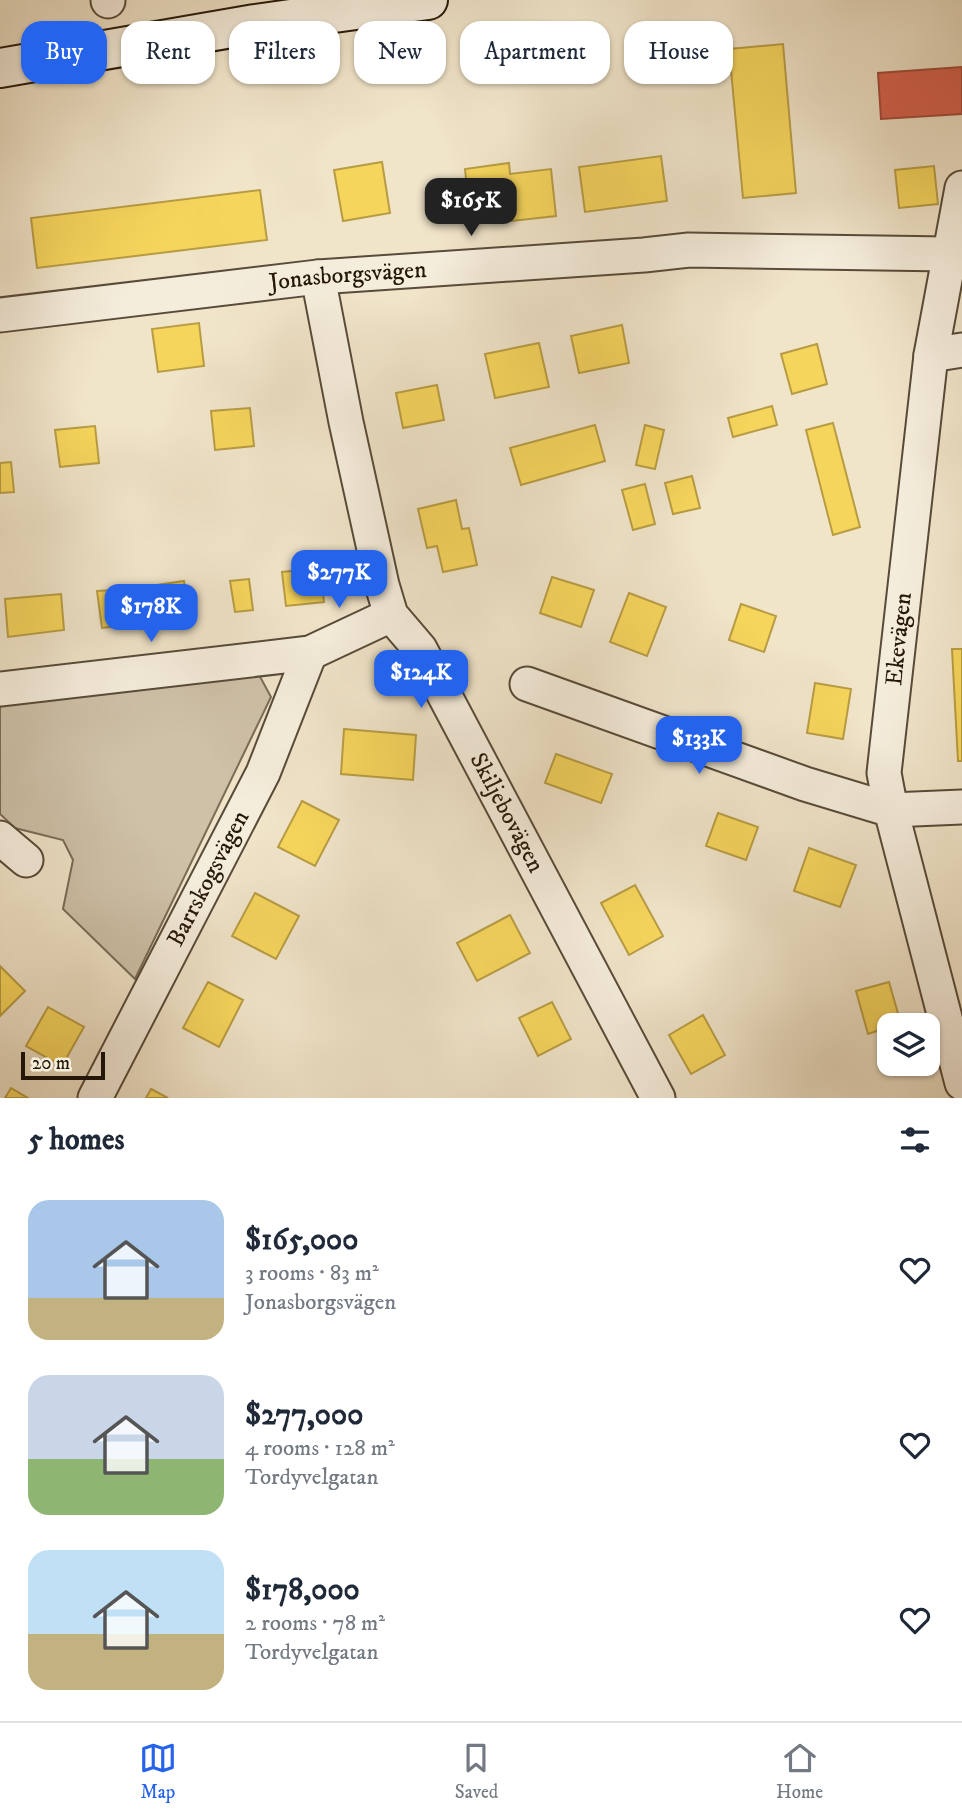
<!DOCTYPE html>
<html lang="en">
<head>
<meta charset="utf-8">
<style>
	:root { --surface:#fff; --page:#f6f6f7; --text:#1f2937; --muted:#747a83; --line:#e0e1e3; --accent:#2563eb }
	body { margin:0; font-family:"IM FELL DW Pica",serif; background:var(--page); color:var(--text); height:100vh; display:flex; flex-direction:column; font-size:26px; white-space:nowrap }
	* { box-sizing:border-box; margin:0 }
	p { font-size:23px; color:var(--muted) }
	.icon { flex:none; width:38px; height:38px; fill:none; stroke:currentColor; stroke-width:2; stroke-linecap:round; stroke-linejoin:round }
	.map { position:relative; height:1098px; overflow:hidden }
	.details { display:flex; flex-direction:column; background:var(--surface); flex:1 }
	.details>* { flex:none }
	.top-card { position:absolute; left:21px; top:21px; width:920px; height:63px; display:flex; gap:14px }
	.controls { position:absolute; left:877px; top:1013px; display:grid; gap:14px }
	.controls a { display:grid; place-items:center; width:63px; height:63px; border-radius:14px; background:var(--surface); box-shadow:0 2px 5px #0004; font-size:35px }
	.scale { position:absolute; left:21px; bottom:18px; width:84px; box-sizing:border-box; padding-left:7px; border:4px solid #261809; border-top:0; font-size:19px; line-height:24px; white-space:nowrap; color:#261809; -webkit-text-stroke:5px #f5eddc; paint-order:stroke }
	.price { position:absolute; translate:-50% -60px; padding:0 16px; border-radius:14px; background:var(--accent); color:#fff; font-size:23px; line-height:46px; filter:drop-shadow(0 2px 4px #0008) }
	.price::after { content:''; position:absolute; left:50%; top:42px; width:21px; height:16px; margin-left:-10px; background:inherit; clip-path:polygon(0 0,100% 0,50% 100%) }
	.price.current { background:#222; color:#fff }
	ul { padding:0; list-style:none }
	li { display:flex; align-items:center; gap:21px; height:175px; padding:0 28px }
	li span { display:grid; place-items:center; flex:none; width:196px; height:140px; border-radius:21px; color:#555 }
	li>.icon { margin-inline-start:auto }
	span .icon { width:84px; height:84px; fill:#fffc; stroke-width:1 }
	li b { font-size:30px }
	h2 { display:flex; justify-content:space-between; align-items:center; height:84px; padding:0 28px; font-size:30px }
	.tag { padding:0 24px; border-radius:21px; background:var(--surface); box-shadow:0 2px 5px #0004; font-size:24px; line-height:63px }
	.tag.current { background:var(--accent); color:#fff }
	.dock { display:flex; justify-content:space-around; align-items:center; height:98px; border-top:2px solid var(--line); background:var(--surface); font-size:19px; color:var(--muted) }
	.dock a { display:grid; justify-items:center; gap:4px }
	.dock .current { color:var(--accent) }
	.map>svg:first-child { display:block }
	.green { fill:#cec1a8; stroke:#7a6c58; stroke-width:2 }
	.homes { fill:#f6d55c; stroke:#b89c43; stroke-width:2 }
	.shops { fill:#d6604d; stroke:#a14a39; stroke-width:2 }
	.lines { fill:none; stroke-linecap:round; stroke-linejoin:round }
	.minor-casing { stroke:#584b39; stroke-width:37 }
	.secondary-casing { stroke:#261809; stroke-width:42 }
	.minor { stroke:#f5eddc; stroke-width:33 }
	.secondary { stroke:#f5eddc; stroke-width:38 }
	.labels { text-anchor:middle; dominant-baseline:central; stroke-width:7; stroke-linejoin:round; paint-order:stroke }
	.street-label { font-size:24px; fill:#261809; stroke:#f5eddc }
</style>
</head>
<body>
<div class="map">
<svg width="962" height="1098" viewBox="0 0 962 1098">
	<rect width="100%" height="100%" fill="#f0e4c9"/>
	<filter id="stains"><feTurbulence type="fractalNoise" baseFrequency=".00286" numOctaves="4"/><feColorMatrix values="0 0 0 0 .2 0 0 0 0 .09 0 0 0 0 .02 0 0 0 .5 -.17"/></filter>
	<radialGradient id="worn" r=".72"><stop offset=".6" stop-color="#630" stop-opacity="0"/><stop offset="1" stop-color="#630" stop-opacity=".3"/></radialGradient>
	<path class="green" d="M257 671 271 697 135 979 63 909 73 860 63 840 15 828 0 814V694Z"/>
	<g class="homes">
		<path d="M783 44 796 193 743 198 729 49Z"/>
		<path d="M661 156 667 201 585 212 579 167Z"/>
		<path d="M382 162 390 213 343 221 334 170Z"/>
		<path d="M509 163 510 174 551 169 556 216 512 221 511 210 470 216 465 169Z"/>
		<path d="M934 166 938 204 899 208 895 170Z"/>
		<path d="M260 190 267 240 37 268 31 218Z"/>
		<path d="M199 323 204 366 158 372 152 329Z"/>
		<path d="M622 325 629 363 579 373 571 336Z"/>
		<path d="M539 343 549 387 495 398 485 354Z"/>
		<path d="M817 344 827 384 792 394 781 354Z"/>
		<path d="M437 385 444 420 403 428 396 393Z"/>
		<path d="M772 406 777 425 733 437 728 418Z"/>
		<path d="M250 408 254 446 215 450 211 411Z"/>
		<path d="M833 423 860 527 833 535 806 430Z"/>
		<path d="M595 425 605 461 521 485 510 448Z"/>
		<path d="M645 425 664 430 655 469 636 465Z"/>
		<path d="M95 426 99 463 60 467 55 430Z"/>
		<path d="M11 462 14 492 0 493V463Z"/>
		<path d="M692 476 700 508 673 514 665 483Z"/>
		<path d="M645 484 655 524 633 530 622 490Z"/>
		<path d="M456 500 462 529 469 528 477 565 443 572 437 546 427 548 418 509Z"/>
		<path d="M320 568 324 602 286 606 282 572Z"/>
		<path d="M552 577 594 590 581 627 540 613Z"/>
		<path d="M249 579 253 610 235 612 230 581Z"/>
		<path d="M184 581 189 615 148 621 143 587Z"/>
		<path d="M115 590 119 626 102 628 97 591Z"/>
		<path d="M629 593 666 607 647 656 610 642Z"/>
		<path d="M61 594 64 630 8 637 5 599Z"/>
		<path d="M741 604 776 616 764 652 729 640Z"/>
		<path d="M952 649H962V761H958Z"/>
		<path d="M815 683 851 689 843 739 807 733Z"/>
		<path d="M344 729 416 735 413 780 341 774Z"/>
		<path d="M556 754 612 774 601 803 545 783Z"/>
		<path d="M302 801 339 820 315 866 278 847Z"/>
		<path d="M718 813 758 827 746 860 706 846Z"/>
		<path d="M809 848 856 865 840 907 794 891Z"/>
		<path d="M635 885 663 936 629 955 601 903Z"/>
		<path d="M255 893 299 916 276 959 232 936Z"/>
		<path d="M510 915 530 953 477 981 457 943Z"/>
		<path d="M0 966 25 991 0 1016Z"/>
		<path d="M208 982 243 1000 219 1047 183 1028Z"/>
		<path d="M889 982 901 1024 889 1026V1027L868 1034 856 991Z"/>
		<path d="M552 1002 571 1039 538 1056 519 1018Z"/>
		<path d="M48 1007 84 1027 62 1066 26 1046Z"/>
		<path d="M703 1015 725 1055 691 1074 669 1035Z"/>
		<path d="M11 1088 28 1098H5Z"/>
		<path d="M151 1089 168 1098H146Z"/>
	</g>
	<path class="shops" d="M962 67V114L881 119 878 73Z"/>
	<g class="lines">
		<g class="minor-casing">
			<g id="minor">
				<path d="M108 0V1"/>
				<path d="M962 188 931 355 884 773 891 810 962 1083"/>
				<path id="s1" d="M318 277 346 422 382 585 391 615 420 649 658 1098"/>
				<path id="s2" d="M0 315 318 277 644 255 689 250 948 254"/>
				<path d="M931 355 962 350"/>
				<path d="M527 684 805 784 891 810 962 807"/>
				<path d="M0 689 310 653 391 615"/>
				<path d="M0 838 26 860"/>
				<path id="s3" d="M95 1098 263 773 310 653"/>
			</g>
		</g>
		<g class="secondary-casing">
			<path id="secondary" d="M0 68 255 24 428 0"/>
		</g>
		<use href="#minor" class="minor"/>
		<use href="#secondary" class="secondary"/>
	</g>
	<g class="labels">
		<g class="street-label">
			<text stroke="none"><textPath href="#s2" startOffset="350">Jonasborgsvägen</textPath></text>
			<text transform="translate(899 639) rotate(-84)">Ekevägen</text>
			<text stroke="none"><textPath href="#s1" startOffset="576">Skiljebovägen</textPath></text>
			<text stroke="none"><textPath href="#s3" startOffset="247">Barrskogsvägen</textPath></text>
		</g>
	</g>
	<rect width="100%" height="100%" filter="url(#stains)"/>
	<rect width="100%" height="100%" fill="url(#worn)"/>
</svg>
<div class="controls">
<a><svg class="icon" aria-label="layers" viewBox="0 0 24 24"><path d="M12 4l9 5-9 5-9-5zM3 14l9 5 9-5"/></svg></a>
</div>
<div class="scale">20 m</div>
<b class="price current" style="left:471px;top:238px">$165K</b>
<b class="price" style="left:339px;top:610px">$277K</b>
<b class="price" style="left:151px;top:644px">$178K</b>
<b class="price" style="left:421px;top:710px">$124K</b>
<b class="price" style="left:699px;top:776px">$133K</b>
<div class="top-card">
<a class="tag current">Buy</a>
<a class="tag">Rent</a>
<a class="tag">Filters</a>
<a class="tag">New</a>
<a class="tag">Apartment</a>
<a class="tag">House</a>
</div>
</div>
<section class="details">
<h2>5 homes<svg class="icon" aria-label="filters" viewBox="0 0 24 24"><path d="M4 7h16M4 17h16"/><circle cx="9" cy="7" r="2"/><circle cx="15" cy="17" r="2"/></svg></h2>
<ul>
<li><span style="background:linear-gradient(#a9c7e8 70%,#c2b280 0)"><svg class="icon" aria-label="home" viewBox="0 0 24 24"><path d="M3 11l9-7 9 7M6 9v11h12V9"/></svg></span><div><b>$165,000</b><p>3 rooms · 83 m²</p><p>Jonasborgsvägen</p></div><svg class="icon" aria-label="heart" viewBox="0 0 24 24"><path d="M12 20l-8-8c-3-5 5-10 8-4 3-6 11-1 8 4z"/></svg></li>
<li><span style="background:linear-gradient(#c9d6e8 60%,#8fb573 0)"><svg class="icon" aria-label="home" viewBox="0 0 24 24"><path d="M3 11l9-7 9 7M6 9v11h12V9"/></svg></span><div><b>$277,000</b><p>4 rooms · 128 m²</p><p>Tordyvelgatan</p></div><svg class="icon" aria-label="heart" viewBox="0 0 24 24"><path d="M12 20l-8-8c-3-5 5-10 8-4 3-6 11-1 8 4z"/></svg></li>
<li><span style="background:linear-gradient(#bfe0f5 60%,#c2b280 0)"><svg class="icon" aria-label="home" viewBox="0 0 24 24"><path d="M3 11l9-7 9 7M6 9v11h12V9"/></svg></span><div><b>$178,000</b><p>2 rooms · 78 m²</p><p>Tordyvelgatan</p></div><svg class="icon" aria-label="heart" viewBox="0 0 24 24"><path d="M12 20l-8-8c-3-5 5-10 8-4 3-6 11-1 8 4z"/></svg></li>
</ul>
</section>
<nav class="dock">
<a class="current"><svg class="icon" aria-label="map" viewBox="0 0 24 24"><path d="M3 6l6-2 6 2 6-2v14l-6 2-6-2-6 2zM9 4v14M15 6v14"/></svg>Map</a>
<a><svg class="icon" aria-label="saved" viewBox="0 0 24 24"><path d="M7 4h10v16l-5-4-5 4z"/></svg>Saved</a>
<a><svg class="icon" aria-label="home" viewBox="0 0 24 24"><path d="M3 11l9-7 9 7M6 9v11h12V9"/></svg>Home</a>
</nav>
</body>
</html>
